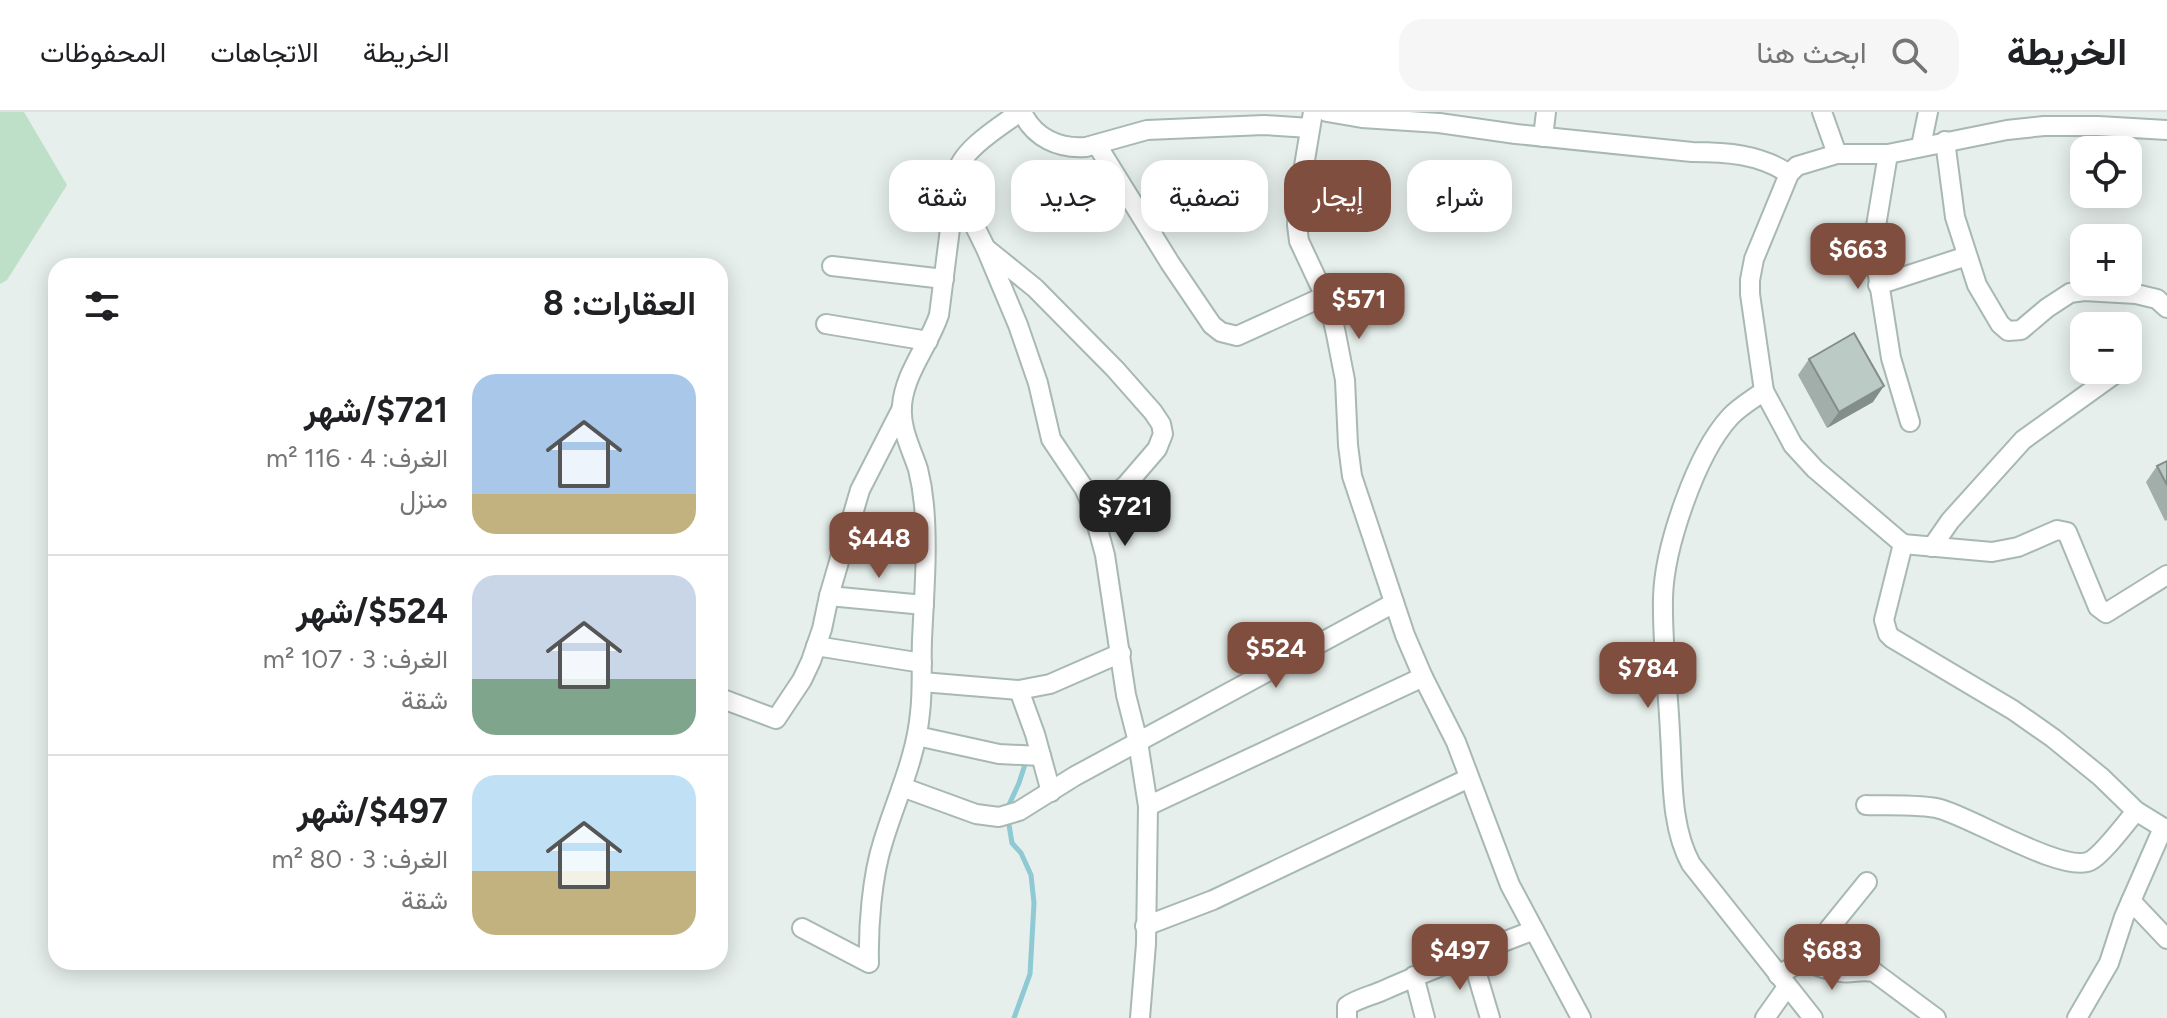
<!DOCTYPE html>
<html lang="ar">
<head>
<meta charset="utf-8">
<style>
	:root { --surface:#fff; --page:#f6f6f6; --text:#202124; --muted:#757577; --line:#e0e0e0; --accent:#7f4e3f }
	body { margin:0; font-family:Figtree,Vazirmatn,sans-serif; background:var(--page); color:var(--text); direction:rtl; height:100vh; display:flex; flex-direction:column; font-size:30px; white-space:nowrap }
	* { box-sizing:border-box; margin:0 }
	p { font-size:26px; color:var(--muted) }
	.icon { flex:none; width:44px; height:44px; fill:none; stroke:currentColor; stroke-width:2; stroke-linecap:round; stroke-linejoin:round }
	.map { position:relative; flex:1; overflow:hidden; direction:ltr }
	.details { position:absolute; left:48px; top:146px; width:680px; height:712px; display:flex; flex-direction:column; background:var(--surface); border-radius:24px; box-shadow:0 4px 20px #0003; direction:rtl }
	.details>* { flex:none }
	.banner { position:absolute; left:752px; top:48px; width:760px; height:72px; direction:rtl; display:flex; gap:16px }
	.fabs { position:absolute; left:2070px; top:24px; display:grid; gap:16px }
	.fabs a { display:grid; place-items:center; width:72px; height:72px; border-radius:16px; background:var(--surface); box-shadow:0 4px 20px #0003; font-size:40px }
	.price { position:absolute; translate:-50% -68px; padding:0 18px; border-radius:16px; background:var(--accent); color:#fff; font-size:26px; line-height:52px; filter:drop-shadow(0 2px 4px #0008) }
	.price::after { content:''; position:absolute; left:50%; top:48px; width:24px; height:18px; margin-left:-12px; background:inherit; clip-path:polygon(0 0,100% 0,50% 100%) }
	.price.current { background:#222; color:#fff }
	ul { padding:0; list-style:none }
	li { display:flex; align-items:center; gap:24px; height:200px; padding:0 32px }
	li+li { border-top:2px solid var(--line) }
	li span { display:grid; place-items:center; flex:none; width:224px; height:160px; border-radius:24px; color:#555 }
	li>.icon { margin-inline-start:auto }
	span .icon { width:96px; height:96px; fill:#fffc; stroke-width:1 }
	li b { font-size:34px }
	h2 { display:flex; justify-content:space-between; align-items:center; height:96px; padding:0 32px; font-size:34px }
	.pill { padding:0 28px; border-radius:24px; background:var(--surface); box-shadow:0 4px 20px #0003; font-size:28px; line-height:72px }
	.pill.current { background:var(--accent); color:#fff }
	header { display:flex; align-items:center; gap:48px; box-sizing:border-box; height:112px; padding:0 40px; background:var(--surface); border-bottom:2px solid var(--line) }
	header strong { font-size:38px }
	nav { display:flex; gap:44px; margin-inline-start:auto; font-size:28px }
	.search { width:560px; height:72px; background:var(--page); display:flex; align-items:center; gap:20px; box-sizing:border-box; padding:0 28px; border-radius:24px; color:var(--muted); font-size:30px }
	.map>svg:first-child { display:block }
	.green { fill:#bfe0c8 }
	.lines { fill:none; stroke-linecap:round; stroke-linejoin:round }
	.stream { stroke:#8ec9d4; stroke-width:5 }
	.minor-casing { stroke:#a8b8b2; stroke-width:22 }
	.minor { stroke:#fff; stroke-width:18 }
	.wall { fill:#a1aea9 }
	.shaded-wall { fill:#838d89 }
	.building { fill:#bbcac4; stroke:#838d89; stroke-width:2 }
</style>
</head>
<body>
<header>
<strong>الخريطة</strong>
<div class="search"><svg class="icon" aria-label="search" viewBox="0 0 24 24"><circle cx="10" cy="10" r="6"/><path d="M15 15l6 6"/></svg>ابحث هنا</div>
<nav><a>الخريطة</a><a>الاتجاهات</a><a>المحفوظات</a></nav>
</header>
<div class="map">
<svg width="2167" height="906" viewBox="0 0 2167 906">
	<rect width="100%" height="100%" fill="#e6efeb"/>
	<path class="green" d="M0 0H24L67 73 7 168 0 172Z"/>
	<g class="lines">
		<g class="stream">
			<path d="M1007 697 1019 671 1029 640V627"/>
			<path d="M1008 707 1012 731 1021 741 1031 763 1034 791 1030 862 1014 906"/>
		</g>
		<g class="minor-casing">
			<g id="minor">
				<path d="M1020 0C1002 13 959 39 957 62 956 68 958 75 959 82L986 137 1018 213 1038 271 1051 327 1084 376 1091 391 1105 443 1126 583 1138 630 1148 694 1146 832 1140 906"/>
				<path d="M1022 0C1034 26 1059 37 1086 35L1147 18 1264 13 1310 16"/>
				<path d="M1313 0 1298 90 1297 113 1299 129 1330 195 1336 222 1345 268 1348 333 1352 364 1405 523 1423 565 1456 630 1510 773 1581 906"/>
				<path d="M1327 0 1362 6 1439 11 1516 22 1692 40C1726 40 1760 42 1789 62"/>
				<path d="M1822 0 1837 42"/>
				<path d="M2167 18 2098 14H2044L2007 18 1888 42H1837L1797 54 1789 62 1754 147 1750 168V182L1764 279 1793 333 1815 357 1903 432 1884 508 1888 522 1892 526 2013 598 2053 626 2101 665 2136 699 2167 718"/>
				<path d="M1543 25 1546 0"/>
				<path d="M1945 29 1955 105 1977 173 2000 212 2008 219 2021 218 2047 196 2070 181 2084 179 2136 182 2157 187 2167 196"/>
				<path d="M1097 33 1170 151 1212 213 1221 220 1237 224 1325 184"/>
				<path d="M1921 34 1928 0"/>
				<path d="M1888 42 1873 132 1891 246 1910 310"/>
				<path d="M988 138 1035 176 1115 257 1153 300 1161 312 1163 322 1157 337 1126 373 1095 401"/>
				<path d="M832 154 944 167"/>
				<path d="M1878 173 1967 144"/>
				<path d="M826 212 928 229"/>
				<path d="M1764 279C1753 287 1739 295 1730 305 1696 342 1664 436 1663 486 1662 531 1668 576 1670 621 1673 664 1670 714 1691 752L1813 906"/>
				<path d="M1903 432 1992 440 2018 435 2057 418 2067 420 2098 495 2106 501 2167 463"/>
				<path d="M1932 435 1950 409 2023 328 2119 259"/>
				<path d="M829 484 924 493"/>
				<path d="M816 534 922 551"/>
				<path d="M922 570 1019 578 1050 572 1121 541"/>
				<path d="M1019 578 1035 622 1051 680"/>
				<path d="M720 586 776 607 802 568 811 549 822 517 829 484 860 378 902 296"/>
				<path d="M917 624 999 642 1041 644"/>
				<path d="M902 675 976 702 999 705 1019 699 1075 664 1394 491"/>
				<path d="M1866 693C1887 694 1921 692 1940 697 1971 705 2064 762 2090 749 2102 743 2126 711 2136 699"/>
				<path d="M1148 694 1423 565"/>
				<path d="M2131 789 2167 827"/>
				<path d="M1145 814 1213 788 1469 666"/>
				<path d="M802 816 869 851C868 815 872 764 883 730 896 687 916 646 920 601 923 577 921 552 922 528 924 483 928 438 924 393 923 382 921 369 918 357 911 336 900 316 902 293 905 260 929 233 939 203L952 101 959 82"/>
				<path d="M1471 842 1490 906"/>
				<path d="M1803 849C1815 853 1828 859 1841 860 1853 862 1859 857 1874 860L1936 906"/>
				<path d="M1778 863 1803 849 1867 770"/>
				<path d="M1414 864 1425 906"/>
				<path d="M1347 906V894C1357 887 1370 884 1382 879 1431 857 1483 838 1534 818"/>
				<path d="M1765 906 1787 875"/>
				<path d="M2077 906 2109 851 2124 805 2163 716"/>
			</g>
		</g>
		<use href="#minor" class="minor"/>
	</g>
	<g class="wall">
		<path d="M1809 247 1873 290 1827 316 1798 263Z"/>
		<path d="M2167 349V408L2165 409 2146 370 2157 354Z"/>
	</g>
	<path class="shaded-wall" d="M1884 274 1873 290 1827 316 1839 300Z"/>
	<g class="building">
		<path d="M1854 221 1884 274 1839 300 1809 247Z"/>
		<path d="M2167 349V373L2157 354Z"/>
	</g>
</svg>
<div class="fabs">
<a><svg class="icon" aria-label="locate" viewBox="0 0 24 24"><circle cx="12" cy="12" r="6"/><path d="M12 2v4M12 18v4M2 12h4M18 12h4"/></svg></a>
<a>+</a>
<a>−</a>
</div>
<b class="price" style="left:1858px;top:179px">$663</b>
<b class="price" style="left:1359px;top:229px">$571</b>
<b class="price current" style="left:1125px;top:436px">$721</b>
<b class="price" style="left:879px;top:468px">$448</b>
<b class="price" style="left:1276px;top:578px">$524</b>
<b class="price" style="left:1648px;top:598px">$784</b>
<b class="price" style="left:1460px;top:880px">$497</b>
<b class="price" style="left:1832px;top:880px">$683</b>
<div class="banner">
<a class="pill">شراء</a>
<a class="pill current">إيجار</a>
<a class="pill">تصفية</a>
<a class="pill">جديد</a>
<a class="pill">شقة</a>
</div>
<section class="details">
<h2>العقارات: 8<svg class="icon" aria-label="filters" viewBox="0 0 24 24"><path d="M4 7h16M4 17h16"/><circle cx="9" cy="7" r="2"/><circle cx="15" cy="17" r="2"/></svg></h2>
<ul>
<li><span style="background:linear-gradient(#a9c7e8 75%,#c2b280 0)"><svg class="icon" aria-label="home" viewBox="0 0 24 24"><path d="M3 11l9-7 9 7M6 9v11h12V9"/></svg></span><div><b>$721/شهر</b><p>الغرف: 4 · 116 m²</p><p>منزل</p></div></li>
<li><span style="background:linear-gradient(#c9d6e8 65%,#7fa58c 0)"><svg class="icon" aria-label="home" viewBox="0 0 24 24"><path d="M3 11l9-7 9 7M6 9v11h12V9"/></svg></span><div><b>$524/شهر</b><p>الغرف: 3 · 107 m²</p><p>شقة</p></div></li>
<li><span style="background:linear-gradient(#bfe0f5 60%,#c2b280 0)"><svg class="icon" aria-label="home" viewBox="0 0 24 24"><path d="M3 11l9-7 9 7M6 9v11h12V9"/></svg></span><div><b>$497/شهر</b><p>الغرف: 3 · 80 m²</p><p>شقة</p></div></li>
</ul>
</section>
</div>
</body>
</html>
